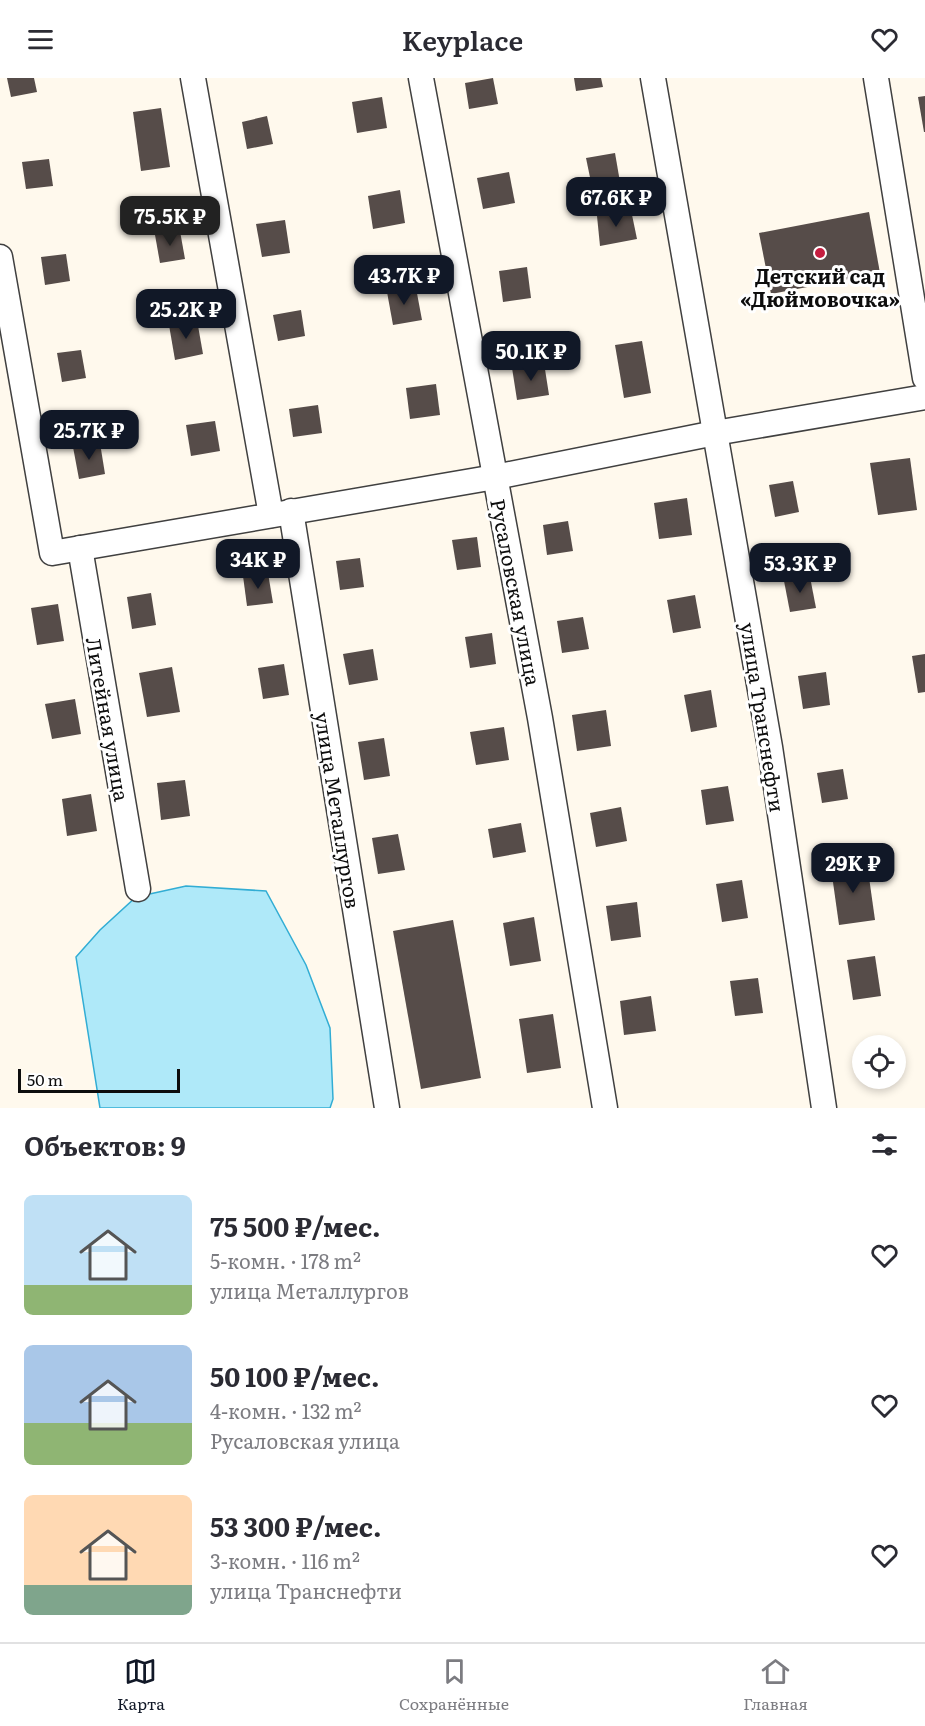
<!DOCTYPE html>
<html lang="ru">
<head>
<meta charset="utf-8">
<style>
	:root { --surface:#fff; --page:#f2f2f3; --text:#2b2b33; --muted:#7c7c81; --line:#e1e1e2; --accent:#111827 }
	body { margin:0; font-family:Literata,serif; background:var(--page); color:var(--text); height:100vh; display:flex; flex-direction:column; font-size:22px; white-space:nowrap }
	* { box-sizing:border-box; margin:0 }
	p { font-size:20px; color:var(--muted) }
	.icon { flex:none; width:33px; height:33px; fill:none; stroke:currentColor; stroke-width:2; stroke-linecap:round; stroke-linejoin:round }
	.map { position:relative; height:1030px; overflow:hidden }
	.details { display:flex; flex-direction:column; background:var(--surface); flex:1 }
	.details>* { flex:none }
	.fabs { position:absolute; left:852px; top:957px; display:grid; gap:12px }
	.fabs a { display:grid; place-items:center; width:54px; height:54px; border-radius:50%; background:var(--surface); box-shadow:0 3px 9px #0003; font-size:30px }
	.scale { position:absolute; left:18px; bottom:15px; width:162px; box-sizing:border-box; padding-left:6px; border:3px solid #0d0d0d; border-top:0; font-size:16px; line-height:21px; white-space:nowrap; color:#0d0d0d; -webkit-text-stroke:4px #fff; paint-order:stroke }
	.price { position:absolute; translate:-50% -51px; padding:0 14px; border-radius:12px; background:var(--accent); color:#fff; font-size:20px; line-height:39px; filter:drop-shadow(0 2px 3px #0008) }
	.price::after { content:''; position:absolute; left:50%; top:36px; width:18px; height:14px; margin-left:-9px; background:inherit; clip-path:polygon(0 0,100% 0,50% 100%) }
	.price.active { background:#222; color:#fff }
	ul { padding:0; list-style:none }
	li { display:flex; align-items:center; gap:18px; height:150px; padding:0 24px }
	li span { display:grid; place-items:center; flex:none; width:168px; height:120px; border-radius:9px; color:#555 }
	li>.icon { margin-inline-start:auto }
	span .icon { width:72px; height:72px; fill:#fffc; stroke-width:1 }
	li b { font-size:26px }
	h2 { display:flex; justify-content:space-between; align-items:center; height:72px; padding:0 24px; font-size:26px }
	header { display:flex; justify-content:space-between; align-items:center; height:78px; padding:0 24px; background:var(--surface); font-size:27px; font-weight:600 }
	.dock { display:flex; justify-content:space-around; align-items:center; height:84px; border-top:2px solid var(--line); background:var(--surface); font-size:16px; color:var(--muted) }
	.dock a { display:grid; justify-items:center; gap:3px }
	.dock .active { color:var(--accent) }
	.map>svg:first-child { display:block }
	.water { fill:#afe9f9; stroke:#32add4; stroke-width:1.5 }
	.building { fill:#564c49 }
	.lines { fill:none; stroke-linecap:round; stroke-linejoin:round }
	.street-casing { stroke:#404040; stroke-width:27 }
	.street { stroke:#fff; stroke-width:24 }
	.poi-dot { fill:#c51e40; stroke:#fff; stroke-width:2 }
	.labels { text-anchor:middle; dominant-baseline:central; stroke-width:6; stroke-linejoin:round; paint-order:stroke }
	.poi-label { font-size:20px; font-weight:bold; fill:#0d0d0d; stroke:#fff }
	.street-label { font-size:20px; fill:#0d0d0d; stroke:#fff }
</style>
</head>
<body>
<header><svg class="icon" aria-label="menu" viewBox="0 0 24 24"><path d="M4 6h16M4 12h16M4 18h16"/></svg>Keyplace<svg class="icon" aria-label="heart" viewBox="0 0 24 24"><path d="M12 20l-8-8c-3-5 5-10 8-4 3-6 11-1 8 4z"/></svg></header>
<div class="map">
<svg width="925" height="1030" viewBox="0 0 925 1030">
	<rect width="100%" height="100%" fill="#fff9ed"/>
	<path class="water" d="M186 808 266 813 306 887 330 950 333 1021 330 1030H100L76 879 100 852 136 819Z"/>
	<g class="building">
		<path d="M7 0H34L37 14 11 19Z"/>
		<path d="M493 0 498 26 469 31 465 5Z"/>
		<path d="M574 0H601L603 9 576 13Z"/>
		<path d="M925 18V54H924L918 19Z"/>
		<path d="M382 19 387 50 357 55 352 24Z"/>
		<path d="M161 30 170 89 141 93 133 34Z"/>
		<path d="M267 38 273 66 247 71 242 44Z"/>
		<path d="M615 75 620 104 592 109 586 80Z"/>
		<path d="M49 81 53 108 26 111 22 84Z"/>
		<path d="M509 94 515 125 483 131 477 100Z"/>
		<path d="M400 112 405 145 373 151 368 118Z"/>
		<path d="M631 132 637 161 600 168 597 138Z"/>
		<path d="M869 134 880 195 771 216 759 155Z"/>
		<path d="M285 142 290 175 262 179 256 146Z"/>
		<path d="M180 153 185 181 160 185 155 157Z"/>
		<path d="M66 176 70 203 45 207 41 179Z"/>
		<path d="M527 189 531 220 503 224 499 193Z"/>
		<path d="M416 210 422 242 393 247 387 214Z"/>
		<path d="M301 232 305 258 278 263 273 237Z"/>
		<path d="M197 242 203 276 175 282 169 247Z"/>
		<path d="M642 263 651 315 624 320 615 267Z"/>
		<path d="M81 272 86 300 62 304 57 275Z"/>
		<path d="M544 285 549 317 517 322 512 290Z"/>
		<path d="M436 306 440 337 410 341 406 310Z"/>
		<path d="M318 327 322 355 293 359 289 331Z"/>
		<path d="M215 343 220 373 191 378 186 347Z"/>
		<path d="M100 365 105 396 79 401 73 369Z"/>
		<path d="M910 380 917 432 878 437 870 385Z"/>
		<path d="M793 403 799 434 775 439 769 407Z"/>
		<path d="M687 420 692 457 659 461 654 425Z"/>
		<path d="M568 443 573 473 547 477 543 447Z"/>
		<path d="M477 459 481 489 457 492 452 462Z"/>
		<path d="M360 480 364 509 340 512 336 483Z"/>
		<path d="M268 495 273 525 247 528 243 498Z"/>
		<path d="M810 499 816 530 790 534 784 503Z"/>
		<path d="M151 515 156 547 132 551 127 519Z"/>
		<path d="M695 517 701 550 673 555 667 522Z"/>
		<path d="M58 526 64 563 37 567 31 530Z"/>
		<path d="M583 539 589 571 562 575 557 543Z"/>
		<path d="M492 555 496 586 470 590 465 559Z"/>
		<path d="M373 571 378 602 349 607 343 576Z"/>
		<path d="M925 576V614L918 615 912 578Z"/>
		<path d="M284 586 289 617 263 621 258 590Z"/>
		<path d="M172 589 180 634 147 639 139 595Z"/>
		<path d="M826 594 830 627 803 631 798 598Z"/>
		<path d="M711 612 717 649 691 654 684 617Z"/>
		<path d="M75 621 81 656 52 661 45 626Z"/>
		<path d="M606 632 611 668 577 673 572 637Z"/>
		<path d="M504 649 509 682 476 687 470 654Z"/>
		<path d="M384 660 390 698 364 702 358 664Z"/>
		<path d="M843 691 848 721 822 725 817 695Z"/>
		<path d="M185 702 190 738 161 742 157 705Z"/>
		<path d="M728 708 734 743 706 747 701 712Z"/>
		<path d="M91 716 97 753 67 758 62 721Z"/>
		<path d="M621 729 627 763 596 769 590 735Z"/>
		<path d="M521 745 526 774 493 780 488 751Z"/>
		<path d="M398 756 405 792 378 796 372 760Z"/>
		<path d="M867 785 875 842 839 847 831 790Z"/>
		<path d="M742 802 748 840 722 844 716 806Z"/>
		<path d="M637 824 641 859 611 863 606 828Z"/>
		<path d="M534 839 541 883 510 888 503 845Z"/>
		<path d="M453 842 481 1000 421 1011 393 853Z"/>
		<path d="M875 878 881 918 853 922 847 882Z"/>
		<path d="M758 900 763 935 735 938 730 903Z"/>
		<path d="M651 918 656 953 624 957 620 923Z"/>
		<path d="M553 936 561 990 527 995 519 941Z"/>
	</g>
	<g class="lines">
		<g class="street-casing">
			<g id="street">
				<path d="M193 0 271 437"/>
				<path d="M421 0 540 640 605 1030"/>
				<path d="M653 0 770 669 824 1030"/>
				<path d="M876 0 925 300"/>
				<path d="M0 179 52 475 495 399 715 355 925 319"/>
				<path d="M291 433 387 1030"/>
				<path d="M80 470 138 811"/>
			</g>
		</g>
		<use href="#street" class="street"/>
	</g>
	<circle class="poi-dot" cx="820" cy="175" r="6"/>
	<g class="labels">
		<g class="poi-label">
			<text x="820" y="197">Детский сад<tspan x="820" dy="23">«Дюймовочка»</tspan></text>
		</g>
		<g class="street-label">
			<text transform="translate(517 514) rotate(79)">Русаловская улица</text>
			<text transform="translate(764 639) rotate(81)">улица Транснефти</text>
			<text transform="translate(109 641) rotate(80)">Литейная улица</text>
			<text transform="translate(339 732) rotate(81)">улица Металлургов</text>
		</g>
	</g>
</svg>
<div class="fabs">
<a><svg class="icon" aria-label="locate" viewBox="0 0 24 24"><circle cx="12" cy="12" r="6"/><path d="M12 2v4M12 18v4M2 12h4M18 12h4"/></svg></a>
</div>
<div class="scale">50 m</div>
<b class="price" style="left:616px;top:150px">67.6K ₽</b>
<b class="price active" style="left:170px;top:169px">75.5K ₽</b>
<b class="price" style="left:404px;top:228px">43.7K ₽</b>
<b class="price" style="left:186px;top:262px">25.2K ₽</b>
<b class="price" style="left:531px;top:304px">50.1K ₽</b>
<b class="price" style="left:89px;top:383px">25.7K ₽</b>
<b class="price" style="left:258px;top:512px">34K ₽</b>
<b class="price" style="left:800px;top:516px">53.3K ₽</b>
<b class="price" style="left:853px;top:816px">29K ₽</b>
</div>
<section class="details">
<h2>Объектов: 9<svg class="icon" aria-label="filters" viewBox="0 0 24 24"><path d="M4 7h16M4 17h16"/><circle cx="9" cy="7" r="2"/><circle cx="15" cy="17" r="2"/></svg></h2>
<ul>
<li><span style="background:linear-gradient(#bfe0f5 75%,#8fb573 0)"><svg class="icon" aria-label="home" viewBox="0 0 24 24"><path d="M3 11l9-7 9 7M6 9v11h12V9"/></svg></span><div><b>75 500 ₽/мес.</b><p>5-комн. · 178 m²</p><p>улица Металлургов</p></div><svg class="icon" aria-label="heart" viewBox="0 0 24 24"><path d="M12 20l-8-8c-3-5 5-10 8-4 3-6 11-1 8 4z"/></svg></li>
<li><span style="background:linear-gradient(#a9c7e8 65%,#8fb573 0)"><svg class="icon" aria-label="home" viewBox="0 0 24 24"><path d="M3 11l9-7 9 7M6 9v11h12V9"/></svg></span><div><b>50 100 ₽/мес.</b><p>4-комн. · 132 m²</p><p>Русаловская улица</p></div><svg class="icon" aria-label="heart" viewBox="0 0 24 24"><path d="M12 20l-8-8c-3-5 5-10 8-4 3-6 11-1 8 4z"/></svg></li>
<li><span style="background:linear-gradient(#ffd9b3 75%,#7fa58c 0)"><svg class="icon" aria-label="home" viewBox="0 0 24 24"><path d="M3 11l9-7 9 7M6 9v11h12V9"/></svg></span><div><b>53 300 ₽/мес.</b><p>3-комн. · 116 m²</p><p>улица Транснефти</p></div><svg class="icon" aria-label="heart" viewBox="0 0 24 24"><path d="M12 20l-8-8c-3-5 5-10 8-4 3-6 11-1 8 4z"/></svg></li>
</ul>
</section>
<nav class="dock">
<a class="active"><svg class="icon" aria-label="map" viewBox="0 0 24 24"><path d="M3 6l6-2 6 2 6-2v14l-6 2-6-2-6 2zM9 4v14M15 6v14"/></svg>Карта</a>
<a><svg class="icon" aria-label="saved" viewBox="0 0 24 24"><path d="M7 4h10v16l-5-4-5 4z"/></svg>Сохранённые</a>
<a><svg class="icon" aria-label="home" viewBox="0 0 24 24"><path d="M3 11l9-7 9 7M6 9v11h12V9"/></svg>Главная</a>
</nav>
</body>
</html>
